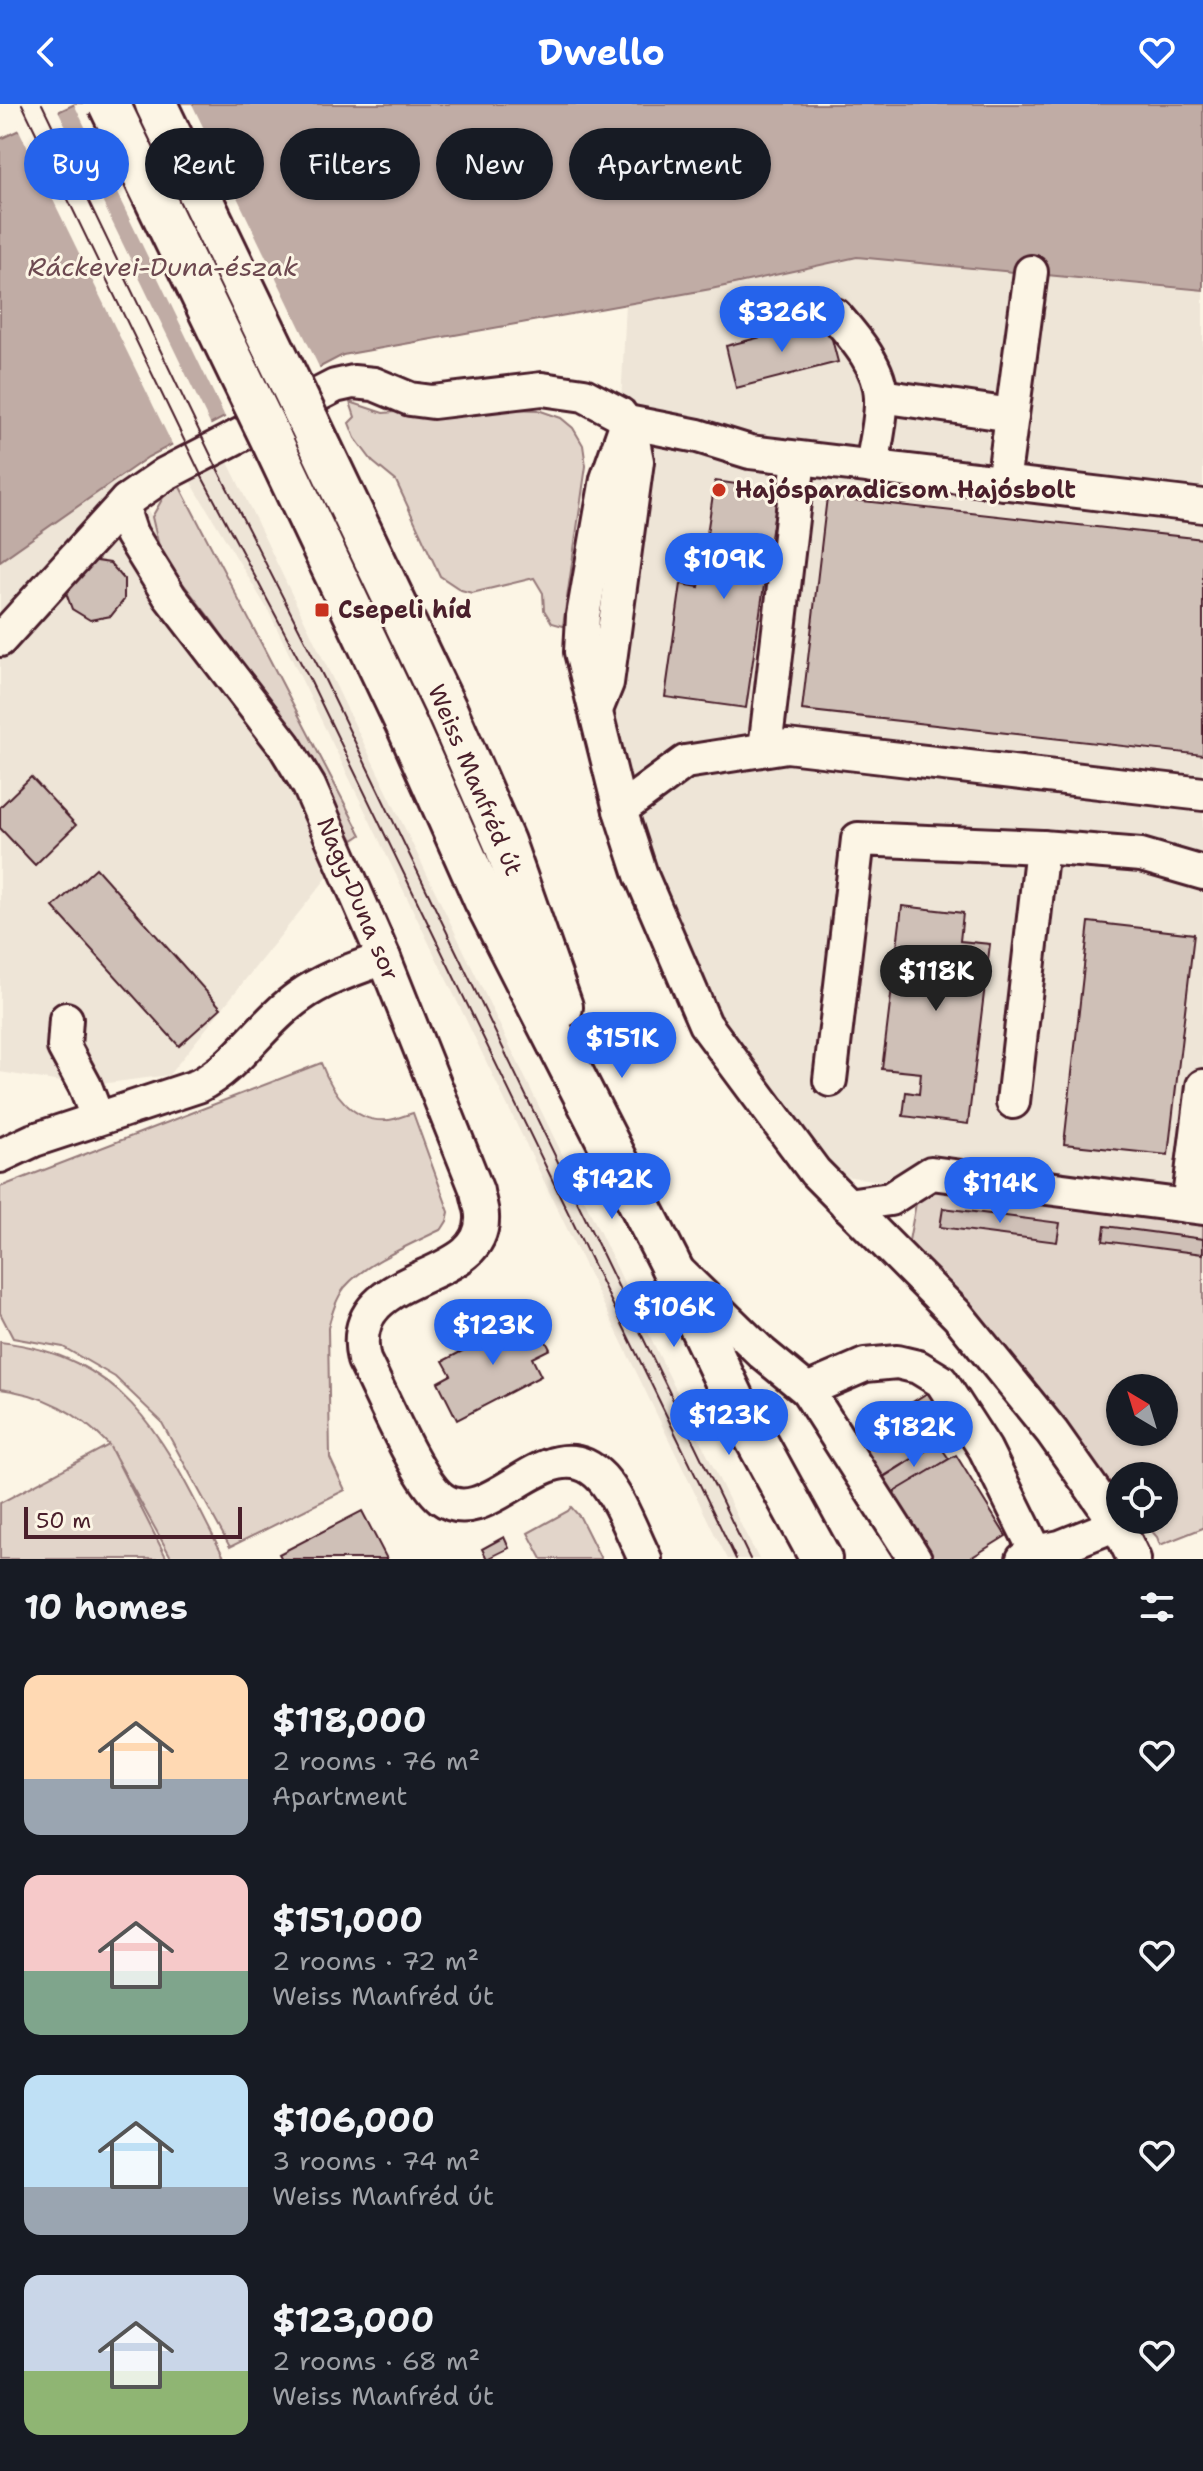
<!DOCTYPE html>
<meta charset="utf-8">
<style>
:root{--surface:#171b24;--page:#20242c;--text:#f1f3f6;--muted:#9ea1a6;--accent:#2563eb}
body{margin:0;font-family:"Shantell Sans",sans-serif;background:var(--page);color:var(--text);height:100vh;display:flex;flex-direction:column;font-size:30px;white-space:nowrap}
*{box-sizing:border-box;margin:0}
p{font-size:26px;color:var(--muted)}
.icon{flex:none;width:44px;height:44px;fill:none;stroke:currentColor;stroke-width:2;stroke-linecap:round;stroke-linejoin:round}
.map{position:relative;height:1455px;overflow:hidden}
.details{display:flex;flex-direction:column;background:var(--surface);flex:1}
.details>*{flex:none}
.banner{position:absolute;left:24px;top:24px;width:800px;height:72px;display:flex;gap:16px}
.needle{width:52px;rotate:322deg}
.buttons{position:absolute;left:1106px;top:1270px;display:grid;gap:16px}
.buttons a{display:grid;place-items:center;width:72px;height:72px;border-radius:50%;background:var(--surface);box-shadow:0 2px 6px #0004;font-size:40px}
.scale{position:absolute;left:24px;bottom:20px;width:218px;box-sizing:border-box;padding-left:8px;border:4px solid #4a1f2b;border-top:0;font-size:22px;line-height:28px;white-space:nowrap;color:#4a1f2b;-webkit-text-stroke:6px #fcf5e5;paint-order:stroke}
.price{position:absolute;translate:-50% -68px;padding:0 18px;border-radius:28px;background:var(--accent);color:#fff;font-size:26px;line-height:52px;filter:drop-shadow(0 2px 4px #0008)}
.price::after{content:'';position:absolute;left:50%;top:48px;width:24px;height:18px;margin-left:-12px;background:inherit;clip-path:polygon(0 0,100% 0,50% 100%)}
.price.active{background:#222;color:#fff}
ul{padding:0;list-style:none}
li{display:flex;align-items:center;gap:24px;height:200px;padding:0 24px}
li span{display:grid;place-items:center;flex:none;width:224px;height:160px;border-radius:16px;color:#555}
li>.icon{margin-inline-start:auto}
span .icon{width:96px;height:96px;fill:#fffc;stroke-width:1}
li b{font-size:34px}
h2{display:flex;justify-content:space-between;align-items:center;height:96px;padding:0 24px;font-size:34px}
.pill{padding:0 28px;border-radius:36px;background:var(--surface);box-shadow:0 2px 6px #0004;font-size:28px;line-height:72px}
.pill.active{background:var(--accent);color:#fff}
header{display:flex;justify-content:space-between;align-items:center;height:104px;padding:0 24px;background:var(--accent);color:#fff;font-size:36px;font-weight:700}
.map>svg:first-child{display:block}
.built{fill:#eee5d7}
.green{fill:#e2d5ca;stroke:#967a7a;stroke-width:2;fill-rule:evenodd}
.water{fill:#c0aca5;stroke:#917474;stroke-width:2}
.pier{fill:#fcf5e5}
.building{fill:#cfc0b7;stroke:#4a1f2b;stroke-width:2}
.lines{fill:none;stroke-linecap:round;stroke-linejoin:round}
.minor-casing{stroke:#4a1f2b;stroke-width:38}
.major-casing{stroke:#4a1f2b;stroke-width:46}
.minor{stroke:#fcf5e5;stroke-width:32}
.major{stroke:#fcf5e5;stroke-width:40}
.tram{stroke:#4a1f2b;stroke-width:2}
.major-bridge-casing{stroke:#4a1f2b;stroke-width:46;stroke-linecap:butt}
.major-bridge{stroke:#fcf5e5;stroke-width:40}
.poi-dot{fill:#c8321e;stroke:#fcf5e5;stroke-width:3}
.labels{text-anchor:middle;dominant-baseline:central;stroke-width:6;stroke-linejoin:round;paint-order:stroke}
.poi-label{font-size:24px;font-weight:bold;fill:#4a1f2b;stroke:#fcf5e5;text-anchor:start}
.street-label{font-size:24px;fill:#4a1f2b;stroke:#fcf5e5}
.water-label{font-size:26px;font-style:italic;fill:#6d4950;stroke:#fcf5e5}
</style>
<header><svg class="icon" aria-label="back" viewBox="0 0 24 24"><path d="M15 5l-7 7 7 7"/></svg>Dwello<svg class="icon" aria-label="heart" viewBox="0 0 24 24"><path d="M12 20l-8-8c-3-5 5-10 8-4 3-6 11-1 8 4z"/></svg></header>
<div class="map">
<svg width="1203" height="1455" viewBox="0 0 1203 1455">
<rect width="100%" height="100%" fill="#fcf5e5"/>
<filter id="ink" filterUnits="userSpaceOnUse"><feTurbulence type="fractalNoise" baseFrequency=".0125" numOctaves="2"/><feDisplacementMap in="SourceGraphic" scale="16" xChannelSelector="R" yChannelSelector="G"/><feConvolveMatrix kernelMatrix="1 2 1 2 8 2 1 2 1" color-interpolation-filters="sRGB"/></filter>
<g filter="url(#ink)">
<g class="built">
<polygon points="857,153 1203,186 1203,1121 815,1068 705,920 641,771 607,579 626,199 711,185"/>
<polygon points="227,356 744,1427 759,1455 728,1455 715,1431 268,506 189,375"/>
<polygon points="124,370 152,413 161,451 213,518 287,623 354,735 361,731 169,971 85,982 0,968 0,457"/>
</g>
<g class="green">
<polygon points="350,298 383,309 461,303 538,306 561,314 573,324 583,341 586,362 563,522 552,519 544,506 543,489 534,474 472,489 461,486 440,472 396,377 373,358 355,334 349,319 355,313"/>
<polygon points="180,383 361,731 353,736 287,623 213,518 161,451 152,413 168,385"/>
<path d="M321,959c11,29 32,61 68,57 8,-1 16,-5 24,-7l36,99 -2,9 -5,8c-28,14 -77,34 -97,58 -9,12 -13,26 -17,41l2,130 15,32 -115,57 -69,-126 -46,-44 -52,-30 -50,-9 -13,-25v-126z"/>
<path d="M919,1083l284,38v303l-43,17 -3,-8 -15,-17h22v-44h-44v19l-212,-249zM1120,1284h44v44h-44z"/>
<path d="M0,1238c136,15 169,111 225,217h-53l-62,-112 57,112h-167v-56l109,-58c-30,-32 -65,-51 -109,-56z"/>
<polygon points="571,1403 580,1413 601,1455 542,1455 528,1429 568,1407"/>
</g>
<polygon class="water" points="75,0 1203,0 1203,186 857,153 711,185 343,251 148,353 0,457 0,35"/>
<g class="pier">
<polygon points="74,0 192,0 321,267 227,317"/>
<polygon points="57,4 212,324 174,344 17,22"/>
</g>
<g class="building">
<polygon points="827,216 838,258 736,284 726,242"/>
<polygon points="715,377 778,386 746,604 665,593 681,480 699,483"/>
<polygon points="827,393 1203,435 1203,651 802,606"/>
<polygon points="90,456 110,459 124,475 124,496 111,512 90,516 72,505 65,486"/>
<polygon points="31,673 76,721 35,761 0,724 0,703"/>
<polygon points="96,764 221,904 179,942 53,803"/>
<polygon points="902,802 963,809 960,837 990,840 968,1020 903,1012 906,988 919,990 921,969 882,965"/>
<polygon points="1089,818 1194,830 1168,1051 1064,1040"/>
<polygon points="943,1104 1060,1119 1057,1138 940,1123"/>
<polygon points="1105,1122 1203,1135 1203,1150 1103,1137"/>
<polygon points="532,1211 550,1245 532,1254 541,1272 457,1316 438,1278 451,1271 443,1257"/>
<polygon points="929,1288 954,1329 876,1377 851,1336"/>
<polygon points="938,1339 949,1355 889,1392 879,1376"/>
<polygon points="956,1351 1006,1432 969,1455 918,1455 882,1395"/>
<polygon points="362,1407 387,1455 282,1455 279,1450"/>
<polygon points="504,1433 509,1444 487,1455 482,1445"/>
</g>
<g class="lines">
<defs>
<g id="minor">
<path d="M835,211c19,22 46,52 46,83 1,22 -6,47 -9,69"/>
<polyline points="881,292 1012,311"/>
<polyline points="627,318 607,375 583,512 581,548 620,706 641,771 705,920 815,1068 958,1212 1052,1328 1117,1420 1134,1455"/>
<polyline points="627,318 698,332 750,348 1203,402"/>
<polyline points="1003,379 1031,168"/>
<path d="M126,397l-1,15 6,18 39,63 114,148 25,41 75,172 93,233c1,8 5,17 5,25 4,72 -140,50 -118,144 16,31 53,119 77,138 48,37 108,-77 161,-20 18,20 31,57 43,81"/>
<polyline points="0,536 126,397 165,370 335,282 353,278 374,280 410,295 433,298 542,285 584,291 620,310 632,332 637,357 607,579 596,606"/>
<polyline points="765,645 799,355"/>
<polyline points="620,706 685,658 787,642 1203,690"/>
<polyline points="66,915 64,943 85,982 97,1013"/>
<polyline points="830,976 858,735 1042,743 1141,751 1203,769"/>
<polyline points="1013,998 1042,743"/>
<path d="M0,1052l34,-16 164,-54c41,-21 64,-64 102,-90 25,-18 55,-27 84,-38"/>
<polyline points="847,1101 890,1095 931,1069 1203,1104"/>
<polyline points="1188,1102 1203,982"/>
<polyline points="680,1169 762,1249 807,1286 915,1455"/>
<polyline points="807,1286 865,1261 897,1258 918,1263 941,1277 985,1345 1036,1448"/>
<polyline points="1023,1455 1036,1448 1060,1443 1117,1420"/>
</g>
<g id="major">
<polyline points="308,316 447,607 504,738 562,903"/>
<polyline points="271,335 408,624 484,795 669,1158 738,1303 821,1455"/>
</g>
</defs>
<use href="#minor" class="minor-casing"/>
<use href="#major" class="major-casing"/>
<use href="#minor" class="minor"/>
<use href="#major" class="major"/>
<g class="tram">
<polyline points="22,0 200,369 311,578 736,1455"/>
<polyline points="42,0 216,362 323,572 750,1455"/>
</g>
<defs>
<g id="major-bridge">
<polyline points="109,0 271,335"/>
<polyline points="156,0 308,316"/>
</g>
</defs>
<use href="#major-bridge" class="major-bridge-casing"/>
<use href="#major-bridge" class="major-bridge"/>
</g>
</g>
<g class="poi-dot">
<circle cx="719" cy="386" r="8"/>
<rect x="314" y="498" width="16" height="16" rx="4"/>
</g>
<g class="labels">
<g class="poi-label">
<text x="735" y="386">Hajósparadicsom Hajósbolt</text>
<text x="338" y="506">Csepeli híd</text>
</g>
<g class="street-label">
<text transform="translate(475 676) rotate(67)">Weiss Manfréd út</text>
<text transform="translate(358 795) rotate(67)">Nagy-Duna sor</text>
</g>
<g class="water-label">
<text x="163" y="162">Ráckevei-Duna-észak</text>
</g>
</g>
</svg>
<div class="buttons">
<a><svg class="needle" viewBox="-14 -14 28 28"><path d="M0-13l5 13h-10z" fill="#e53935"/><path d="M0 13l5-13h-10z" fill="#9ea1a6"/></svg></a>
<a><svg class="icon" aria-label="locate" viewBox="0 0 24 24"><circle cx="12" cy="12" r="6"/><path d="M12 2v4M12 18v4M2 12h4M18 12h4"/></svg></a>
</div>
<div class="scale">50 m</div>
<b class="price" style="left:782px;top:250px">$326K</b>
<b class="price" style="left:724px;top:497px">$109K</b>
<b class="price active" style="left:936px;top:909px">$118K</b>
<b class="price" style="left:622px;top:976px">$151K</b>
<b class="price" style="left:612px;top:1117px">$142K</b>
<b class="price" style="left:1000px;top:1121px">$114K</b>
<b class="price" style="left:674px;top:1245px">$106K</b>
<b class="price" style="left:493px;top:1263px">$123K</b>
<b class="price" style="left:729px;top:1353px">$123K</b>
<b class="price" style="left:914px;top:1365px">$182K</b>
<div class="banner">
<a class="pill active">Buy</a>
<a class="pill">Rent</a>
<a class="pill">Filters</a>
<a class="pill">New</a>
<a class="pill">Apartment</a>
</div>
</div>
<section class="details">
<h2>10 homes<svg class="icon" aria-label="filters" viewBox="0 0 24 24"><path d="M4 7h16M4 17h16"/><circle cx="9" cy="7" r="2"/><circle cx="15" cy="17" r="2"/></svg></h2>
<ul>
<li><span style="background:linear-gradient(#ffd9b3 65%,#9aa5b1 0)"><svg class="icon" aria-label="home" viewBox="0 0 24 24"><path d="M3 11l9-7 9 7M6 9v11h12V9"/></svg></span><div><b>$118,000</b><p>2 rooms · 76 m²</p><p>Apartment</p></div><svg class="icon" aria-label="heart" viewBox="0 0 24 24"><path d="M12 20l-8-8c-3-5 5-10 8-4 3-6 11-1 8 4z"/></svg></li>
<li><span style="background:linear-gradient(#f6c9c9 60%,#7fa58c 0)"><svg class="icon" aria-label="home" viewBox="0 0 24 24"><path d="M3 11l9-7 9 7M6 9v11h12V9"/></svg></span><div><b>$151,000</b><p>2 rooms · 72 m²</p><p>Weiss Manfréd út</p></div><svg class="icon" aria-label="heart" viewBox="0 0 24 24"><path d="M12 20l-8-8c-3-5 5-10 8-4 3-6 11-1 8 4z"/></svg></li>
<li><span style="background:linear-gradient(#bfe0f5 70%,#9aa5b1 0)"><svg class="icon" aria-label="home" viewBox="0 0 24 24"><path d="M3 11l9-7 9 7M6 9v11h12V9"/></svg></span><div><b>$106,000</b><p>3 rooms · 74 m²</p><p>Weiss Manfréd út</p></div><svg class="icon" aria-label="heart" viewBox="0 0 24 24"><path d="M12 20l-8-8c-3-5 5-10 8-4 3-6 11-1 8 4z"/></svg></li>
<li><span style="background:linear-gradient(#c9d6e8 60%,#8fb573 0)"><svg class="icon" aria-label="home" viewBox="0 0 24 24"><path d="M3 11l9-7 9 7M6 9v11h12V9"/></svg></span><div><b>$123,000</b><p>2 rooms · 68 m²</p><p>Weiss Manfréd út</p></div><svg class="icon" aria-label="heart" viewBox="0 0 24 24"><path d="M12 20l-8-8c-3-5 5-10 8-4 3-6 11-1 8 4z"/></svg></li>
</ul>
</section>
